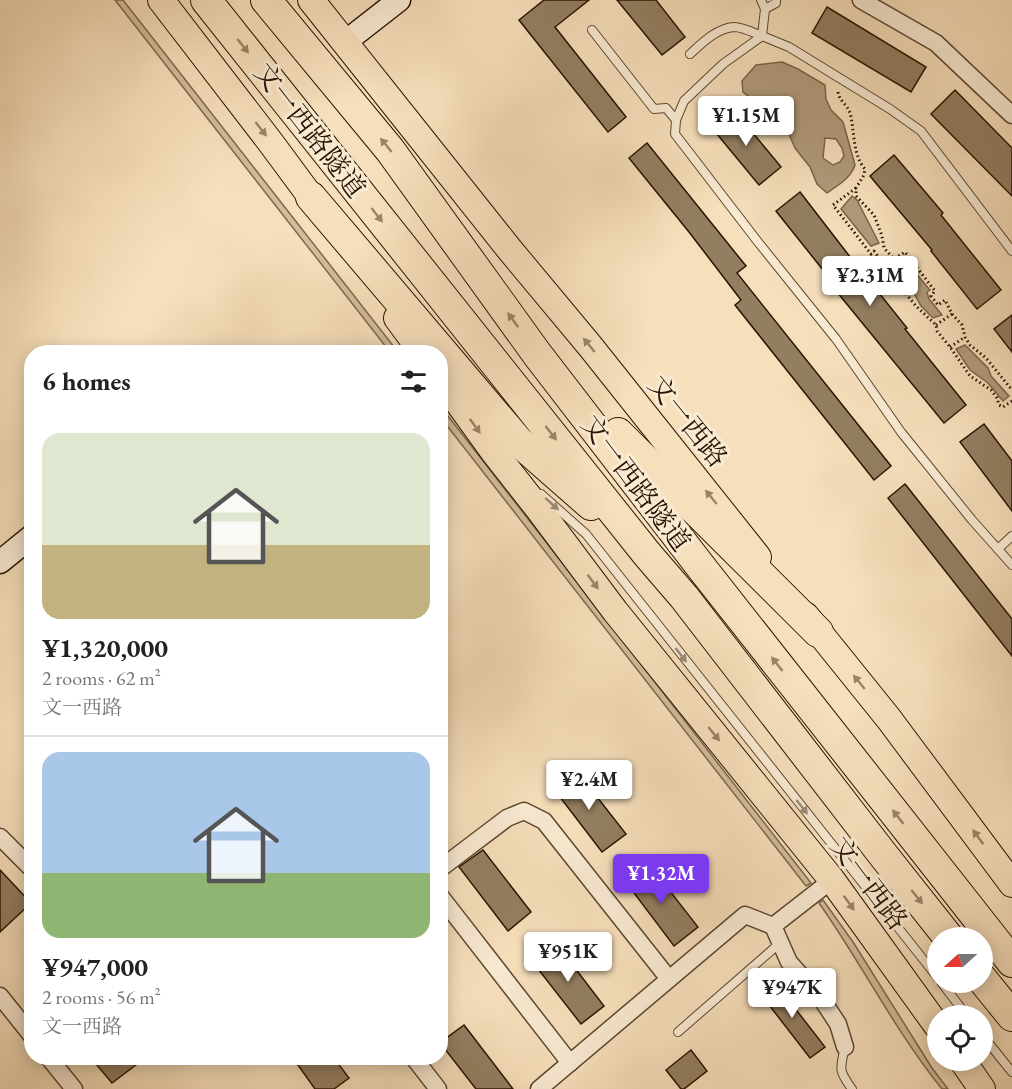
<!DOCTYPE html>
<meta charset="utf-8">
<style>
:root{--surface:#fff;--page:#f6f6f6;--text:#222;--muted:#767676;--line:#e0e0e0;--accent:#7c3aed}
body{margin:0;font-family:"EB Garamond","Noto Serif SC",serif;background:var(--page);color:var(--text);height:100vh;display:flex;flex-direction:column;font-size:22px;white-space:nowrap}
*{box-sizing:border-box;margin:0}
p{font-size:20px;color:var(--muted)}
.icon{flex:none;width:33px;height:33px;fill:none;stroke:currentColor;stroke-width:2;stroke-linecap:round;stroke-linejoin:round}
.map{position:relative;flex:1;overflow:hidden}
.drawer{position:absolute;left:24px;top:345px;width:424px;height:720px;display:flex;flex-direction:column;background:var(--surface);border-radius:24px;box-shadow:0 3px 15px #0003}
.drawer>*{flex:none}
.needle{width:39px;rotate:249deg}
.controls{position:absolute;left:927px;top:927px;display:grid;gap:12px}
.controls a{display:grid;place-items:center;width:66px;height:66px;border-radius:50%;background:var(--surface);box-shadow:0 3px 15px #0003;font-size:30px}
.price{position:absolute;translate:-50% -51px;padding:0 14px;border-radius:6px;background:#fff;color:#222;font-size:20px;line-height:39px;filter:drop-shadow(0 2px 3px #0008)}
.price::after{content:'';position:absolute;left:50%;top:36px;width:18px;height:14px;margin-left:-9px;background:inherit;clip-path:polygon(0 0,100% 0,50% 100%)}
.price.active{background:var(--accent);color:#fff}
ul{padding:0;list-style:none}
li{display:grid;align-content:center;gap:12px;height:318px;padding:0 18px}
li+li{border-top:2px solid var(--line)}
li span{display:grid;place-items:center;height:186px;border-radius:18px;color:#555}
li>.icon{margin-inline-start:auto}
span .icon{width:108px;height:108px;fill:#fffc;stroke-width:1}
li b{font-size:26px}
h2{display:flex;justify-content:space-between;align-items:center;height:72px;padding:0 18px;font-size:26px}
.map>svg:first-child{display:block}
.green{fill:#d3bc9b;stroke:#7e684e;stroke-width:1.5}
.water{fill:#b09a7b;stroke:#7a644a;stroke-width:1.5;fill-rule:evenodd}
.building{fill:#937e61;stroke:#281400;stroke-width:1.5}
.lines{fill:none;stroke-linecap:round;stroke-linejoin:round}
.lane-casing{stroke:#5c472f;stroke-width:10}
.street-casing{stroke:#5c472f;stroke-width:19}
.secondary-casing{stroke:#281400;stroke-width:25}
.primary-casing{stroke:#281400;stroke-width:28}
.highway-casing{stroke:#281400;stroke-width:32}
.path{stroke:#281400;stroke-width:3;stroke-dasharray:1.5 3;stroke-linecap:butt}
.lane{stroke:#f9ead3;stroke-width:8}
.street{stroke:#f9ead3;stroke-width:16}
.secondary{stroke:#f9ead3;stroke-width:22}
.primary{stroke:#f6dfbb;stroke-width:26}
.highway{stroke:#f6dfbb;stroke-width:30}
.oneway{fill:#998467}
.oneway2{fill:#9b8a74}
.labels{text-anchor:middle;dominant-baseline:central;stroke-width:6;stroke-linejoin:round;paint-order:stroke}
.street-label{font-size:27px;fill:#281400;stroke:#f9ead3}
</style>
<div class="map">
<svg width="1012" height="1089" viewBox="0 0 1012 1089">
<rect width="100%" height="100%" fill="#f6dfbb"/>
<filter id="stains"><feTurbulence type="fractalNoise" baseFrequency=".00333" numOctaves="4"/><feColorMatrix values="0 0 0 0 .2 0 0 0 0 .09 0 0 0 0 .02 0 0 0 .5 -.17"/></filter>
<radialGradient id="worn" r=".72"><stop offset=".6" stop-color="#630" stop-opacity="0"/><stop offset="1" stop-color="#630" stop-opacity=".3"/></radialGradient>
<g class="green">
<polygon points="115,0 123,0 398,352 390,352"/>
<polygon points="441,407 811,883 806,886 441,418"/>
<path d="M823,900l30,42 79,126 16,21h-6c-47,-58 -80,-125 -123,-186z"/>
</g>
<g class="water">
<path d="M782,62l16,7 27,16 1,14 5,11 12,12 12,43c-4,13 -17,20 -28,28l-10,-9 -7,-17 -15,-19 -10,-23v-7l-15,-12 -15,-5 -12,-9 -1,-11 14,-16zM825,138l11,1 6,9 2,8 -4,6 -7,3 -10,-7z"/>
<polygon points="852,196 857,200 879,243 871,246 841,209"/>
<polygon points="904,259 930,290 927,292 929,299 942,315 933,318 921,306 915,295 887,261 890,261 896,263"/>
<polygon points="965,345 988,368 991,376 1009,396 1003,401 988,383 970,370 956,349"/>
</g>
<g class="building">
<polygon points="544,0 589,0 555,27 626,117 608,132 519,20"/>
<polygon points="617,0 656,0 685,37 662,55"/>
<polygon points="827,7 926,67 911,92 812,33"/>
<polygon points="955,90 1012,148 1012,196 931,114"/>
<polygon points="734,110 781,167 759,185 712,128"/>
<polygon points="647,143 746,266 737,273 891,466 874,480 735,305 741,300 689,232 629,158"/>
<polygon points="894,155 943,213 941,215 1001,290 977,309 931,251 932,250 870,176"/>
<polygon points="800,192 847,253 907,328 905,329 966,405 944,423 837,292 839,290 776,211"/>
<polygon points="1012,315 1012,352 994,329"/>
<polygon points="984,424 1012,461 1012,511 960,442"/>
<polygon points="905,484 1012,619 1012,656 888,498"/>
<polygon points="576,770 626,834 602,852 553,788"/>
<polygon points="483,850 531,912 508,931 459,867"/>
<polygon points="648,863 698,927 674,946 625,881"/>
<polygon points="0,870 31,903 0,932"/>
<polygon points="555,942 604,1006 581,1024 531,960"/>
<polygon points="773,980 825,1047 810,1058 759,992"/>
<polygon points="464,1025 513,1089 476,1089 441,1044 441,1042"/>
<polygon points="691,1050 707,1071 684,1089 681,1089 666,1070"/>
<polygon points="91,1058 145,1058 112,1083"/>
<polygon points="293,1058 334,1058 349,1078 334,1089 315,1089"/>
</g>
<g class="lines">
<defs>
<g id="lane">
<polyline points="761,0 765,9 762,36 789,47 890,109 921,131 1012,251"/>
<polyline points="765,9 776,3 776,0"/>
<polyline points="592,30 654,109 666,108 676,120"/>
<path d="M690,54c12,-11 27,-26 44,-27 9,0 20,6 28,9l-39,28 -39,37 -8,19 -1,14 83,108 78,97 65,93 71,88 40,45"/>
<polyline points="541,494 586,534 938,978"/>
<polyline points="998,549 1012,536"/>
<polyline points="941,982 967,1016"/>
<polyline points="678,1032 780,943"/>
<polyline points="982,1035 1012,1072"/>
<path d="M845,1047c-5,22 -7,23 7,42"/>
</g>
<g id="street">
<polyline points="861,0 936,43 1012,115"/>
<polyline points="0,837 32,869"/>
<polyline points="441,868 507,818 524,811 544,821 669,979"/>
<polyline points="832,880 773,926 789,962 821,998 838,1024 845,1047"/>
<polyline points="441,897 570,1063"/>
<polyline points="0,996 32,1036"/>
<polyline points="49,1058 74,1089"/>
<polyline points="414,1058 438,1089"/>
<polyline points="539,1089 745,915 773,926"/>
</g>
<g id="secondary">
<polyline points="344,43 399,0"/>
<polyline points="0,562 32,536"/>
</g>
<g id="primary">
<polyline points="161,0 271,143 322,212"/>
<polyline points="311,0 510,250 590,346 758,557"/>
<polyline points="397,318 422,352"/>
<polyline points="441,379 493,451 537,507 615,611 832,880 938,1027"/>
<polyline points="806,616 889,719 1012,884"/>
<polyline points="962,1060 982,1089"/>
</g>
<g id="highway">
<polyline points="206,0 647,554 684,597 884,856 949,938"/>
<polyline points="266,0 390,150 537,354 701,567 1012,962"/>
<polyline points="311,197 518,441 591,505"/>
<polyline points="618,433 818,632"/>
<polyline points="982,979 1012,1016"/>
</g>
</defs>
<use href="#lane" class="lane-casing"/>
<use href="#street" class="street-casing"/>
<use href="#secondary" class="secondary-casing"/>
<use href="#primary" class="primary-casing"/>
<use href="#highway" class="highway-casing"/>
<g class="path">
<path d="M838,92c1,9 9,12 12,21 5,18 2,41 15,56l-1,6 -8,13v8l18,19 8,21 2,12 10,11 11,-7 30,39 -4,5 7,9 7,-5 7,14 10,11 3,12 5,8 16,13 26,32"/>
<polyline points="856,188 833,205 871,254 874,251 879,258 876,259 892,281 896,282 916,306 936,325 937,331 950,347 970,376 991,390 997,398 999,405 1003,407 1012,401"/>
<polyline points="936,325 952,314"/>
<polyline points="950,347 965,337"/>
</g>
<use href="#lane" class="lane"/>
<use href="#street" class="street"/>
<use href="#secondary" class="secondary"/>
<use href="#primary" class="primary"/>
<use href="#highway" class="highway"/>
</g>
<defs><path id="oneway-solid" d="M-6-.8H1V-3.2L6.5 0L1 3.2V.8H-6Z" transform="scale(1.5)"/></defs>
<g class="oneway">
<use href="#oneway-solid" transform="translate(243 46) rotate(52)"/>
<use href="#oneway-solid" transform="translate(261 129) rotate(52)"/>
<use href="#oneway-solid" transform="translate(386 145) rotate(-129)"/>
<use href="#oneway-solid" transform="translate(377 215) rotate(52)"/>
<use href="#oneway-solid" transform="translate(513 320) rotate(-126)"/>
<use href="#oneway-solid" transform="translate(589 345) rotate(-129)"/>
<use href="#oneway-solid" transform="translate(475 426) rotate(54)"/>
<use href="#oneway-solid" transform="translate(551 433) rotate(52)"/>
<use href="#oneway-solid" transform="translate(711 497) rotate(-129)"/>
<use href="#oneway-solid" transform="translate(593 582) rotate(53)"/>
<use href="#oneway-solid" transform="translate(777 664) rotate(-128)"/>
<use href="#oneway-solid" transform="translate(859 682) rotate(-129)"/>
<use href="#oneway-solid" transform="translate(714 734) rotate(51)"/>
<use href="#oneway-solid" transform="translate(898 817) rotate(-128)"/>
<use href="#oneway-solid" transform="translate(978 837) rotate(-126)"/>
<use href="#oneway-solid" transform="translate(917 897) rotate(51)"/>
<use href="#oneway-solid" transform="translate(849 903) rotate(54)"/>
</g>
<g class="oneway2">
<use href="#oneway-solid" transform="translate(552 504) rotate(42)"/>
<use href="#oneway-solid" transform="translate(681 655) rotate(52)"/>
<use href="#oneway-solid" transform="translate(802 807) rotate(52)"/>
</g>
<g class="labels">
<g class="street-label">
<text transform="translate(310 130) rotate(52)">文一西路隧道</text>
<text transform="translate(688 421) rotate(51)">文一西路</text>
<text transform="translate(636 483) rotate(53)">文一西路隧道</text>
<text transform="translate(869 883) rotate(53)">文一西路</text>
</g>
</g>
<rect width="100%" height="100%" filter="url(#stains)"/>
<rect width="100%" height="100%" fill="url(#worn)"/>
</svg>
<div class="controls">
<a><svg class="needle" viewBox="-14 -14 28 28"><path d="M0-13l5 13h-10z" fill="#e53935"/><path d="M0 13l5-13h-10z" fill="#767676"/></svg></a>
<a><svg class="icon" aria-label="locate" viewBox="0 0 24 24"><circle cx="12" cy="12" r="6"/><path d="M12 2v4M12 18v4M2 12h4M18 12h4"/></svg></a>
</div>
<b class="price" style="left:746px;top:147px">¥1.15M</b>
<b class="price" style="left:870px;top:307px">¥2.31M</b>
<b class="price" style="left:589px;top:811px">¥2.4M</b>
<b class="price active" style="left:661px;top:905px">¥1.32M</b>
<b class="price" style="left:568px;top:983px">¥951K</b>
<b class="price" style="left:792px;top:1019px">¥947K</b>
<section class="drawer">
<h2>6 homes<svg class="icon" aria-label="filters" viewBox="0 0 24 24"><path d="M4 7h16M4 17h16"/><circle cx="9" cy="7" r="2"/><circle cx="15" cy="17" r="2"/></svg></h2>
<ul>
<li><span style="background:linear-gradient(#dfe7d0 60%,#c2b280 0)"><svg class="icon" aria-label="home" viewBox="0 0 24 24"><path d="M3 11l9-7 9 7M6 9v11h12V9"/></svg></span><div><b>¥1,320,000</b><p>2 rooms · 62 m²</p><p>文一西路</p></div></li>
<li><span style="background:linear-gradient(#a9c7e8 65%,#8fb573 0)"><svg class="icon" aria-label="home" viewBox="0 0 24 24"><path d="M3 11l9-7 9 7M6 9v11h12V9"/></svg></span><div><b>¥947,000</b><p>2 rooms · 56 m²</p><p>文一西路</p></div></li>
</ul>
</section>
</div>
